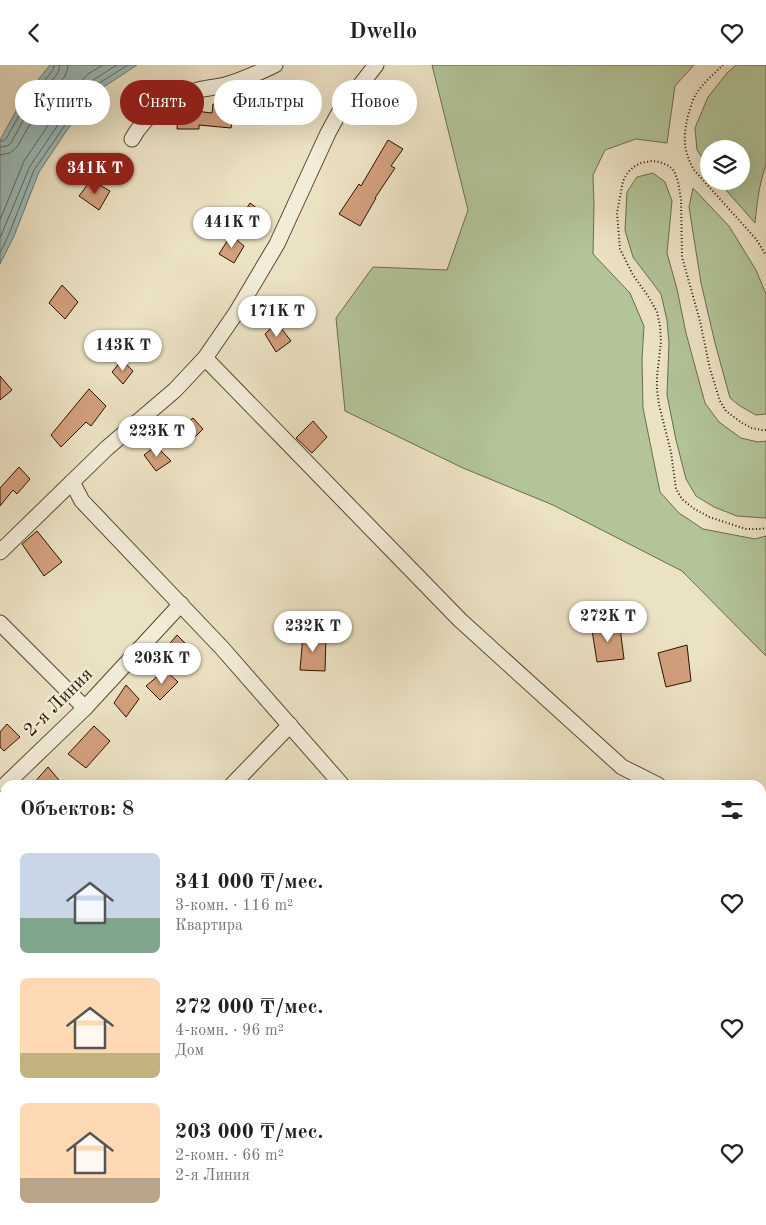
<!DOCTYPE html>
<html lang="ru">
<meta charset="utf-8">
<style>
:root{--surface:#fff;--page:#f6f6f6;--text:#222;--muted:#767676;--accent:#8f2418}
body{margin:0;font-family:"Old Standard TT",serif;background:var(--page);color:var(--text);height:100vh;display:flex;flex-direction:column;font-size:19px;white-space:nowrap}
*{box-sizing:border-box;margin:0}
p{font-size:16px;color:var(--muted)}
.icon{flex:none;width:28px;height:28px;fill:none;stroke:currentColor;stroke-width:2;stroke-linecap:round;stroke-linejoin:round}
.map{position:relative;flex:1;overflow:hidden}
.sheet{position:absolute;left:0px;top:715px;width:766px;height:445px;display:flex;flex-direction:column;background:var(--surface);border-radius:15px 15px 0 0;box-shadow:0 5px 20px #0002}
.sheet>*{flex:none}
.top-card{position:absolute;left:15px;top:15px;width:500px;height:45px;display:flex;gap:10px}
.buttons{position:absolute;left:700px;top:75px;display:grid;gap:10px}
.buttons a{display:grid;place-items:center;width:50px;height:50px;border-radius:50%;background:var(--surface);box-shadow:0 5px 20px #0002;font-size:25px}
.price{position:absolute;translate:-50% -42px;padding:0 11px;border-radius:18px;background:#fff;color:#222;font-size:16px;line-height:32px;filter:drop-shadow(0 1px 2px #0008)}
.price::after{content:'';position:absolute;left:50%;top:30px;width:15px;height:11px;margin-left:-8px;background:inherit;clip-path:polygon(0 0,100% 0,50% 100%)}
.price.on{background:var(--accent);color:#fff}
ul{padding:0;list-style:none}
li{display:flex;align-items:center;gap:15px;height:125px;padding:0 20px}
li span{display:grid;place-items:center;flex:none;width:140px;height:100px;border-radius:8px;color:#555}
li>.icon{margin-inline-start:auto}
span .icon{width:60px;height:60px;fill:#fffc;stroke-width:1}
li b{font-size:21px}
h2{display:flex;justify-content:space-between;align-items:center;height:60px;padding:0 20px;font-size:21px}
.tag{padding:0 18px;border-radius:22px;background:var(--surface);box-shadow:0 5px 20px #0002;font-size:18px;line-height:45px}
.tag.on{background:var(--accent);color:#fff}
header{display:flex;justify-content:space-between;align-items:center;height:65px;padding:0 20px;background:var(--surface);font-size:22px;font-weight:600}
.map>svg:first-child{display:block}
.green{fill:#b2c498;stroke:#6e6b4c}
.water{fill:#9bbcbb;stroke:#6e7870}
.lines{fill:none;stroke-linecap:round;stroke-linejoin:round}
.shore{stroke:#62675e;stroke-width:1}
.building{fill:#d29f7c;stroke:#2a1200}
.minor-casing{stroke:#5a4631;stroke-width:17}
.path{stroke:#2a1200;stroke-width:2;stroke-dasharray:1 2.5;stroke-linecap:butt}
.minor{stroke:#f2ecd8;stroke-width:15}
.labels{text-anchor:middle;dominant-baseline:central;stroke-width:5;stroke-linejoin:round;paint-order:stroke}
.street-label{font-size:19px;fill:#2a1200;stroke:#f2ecd8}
</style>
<header><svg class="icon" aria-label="back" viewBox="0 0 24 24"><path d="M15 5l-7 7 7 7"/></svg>Dwello<svg class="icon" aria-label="heart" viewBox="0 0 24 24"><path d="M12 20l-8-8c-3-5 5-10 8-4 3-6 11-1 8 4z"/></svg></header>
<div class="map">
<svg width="766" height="1160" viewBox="0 0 766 1160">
<rect width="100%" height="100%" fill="#ebe1c3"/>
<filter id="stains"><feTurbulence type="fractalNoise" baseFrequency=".004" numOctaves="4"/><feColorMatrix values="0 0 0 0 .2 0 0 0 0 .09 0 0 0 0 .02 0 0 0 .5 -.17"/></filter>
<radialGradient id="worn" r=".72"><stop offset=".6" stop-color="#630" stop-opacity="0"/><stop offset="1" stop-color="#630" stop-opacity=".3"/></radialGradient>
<g class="green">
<polygon points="432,0 694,0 675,21 667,78 636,74 605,85 593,110 594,141 593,189 630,228 644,261 642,294 643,343 660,427 679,448 703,464 755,474 766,471 766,591 682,506 553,440 463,403 345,346 336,253 373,202 447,205 468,145"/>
<path d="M736,0h30v100c-7,19 -9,39 -11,58l-37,-42h23v-32h-32v19l-12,-18 -2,-22 13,-31 19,-24z"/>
<polygon points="653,108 665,117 672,136 667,188 677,224 686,268 705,338 719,357 741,373 758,377 766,376 766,453 765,453 737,451 714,442 696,431 686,414 676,375 667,330 669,278 667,255 661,229 633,192 625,165 627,127 637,112"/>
<polygon points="693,123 729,161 756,205 766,229 766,349 756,350 740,341 730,333 715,278 701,218 689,142"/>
</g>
<polygon class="water" points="50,0 137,0 119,12 100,24 85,40 65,68 39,107 14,171 0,199 0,75 22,35"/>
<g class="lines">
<g class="shore">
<polyline points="0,76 3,76 6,74 26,38 53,5 54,0"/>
<polyline points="0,82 7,81 11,78 31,41 58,8 60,0"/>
<polyline points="0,90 10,88 17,82 38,45 65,11 67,6 68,0"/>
<polyline points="0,155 24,96 70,28 88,9 103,0"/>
<polyline points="0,173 30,101 77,32 93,15 117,0"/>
<polyline points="0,188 9,169 34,105 61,66 81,37 96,20 128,0"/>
</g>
</g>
<g class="building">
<polygon points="213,39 235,43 231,63 199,60 199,64 177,64 178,44 212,48"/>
<polygon points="388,75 403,84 391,101 395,103 375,133 376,133 360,161 339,149 359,119 361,121"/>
<polygon points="91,115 110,126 99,145 79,131"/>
<polygon points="250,138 270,153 256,169 240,154"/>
<polygon points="231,170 244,181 234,198 219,189"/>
<polygon points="62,220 78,237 65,254 49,238"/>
<polygon points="277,258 291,276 276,287 265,269"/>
<polygon points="122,295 133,306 123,319 112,307"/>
<polygon points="0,311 12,325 0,335"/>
<polygon points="89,324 106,341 91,361 86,357 61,382 51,370"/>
<polygon points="193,353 203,364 188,379 175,368"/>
<polygon points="313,356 327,372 312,388 296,373"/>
<polygon points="156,381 171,396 156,406 144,390"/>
<polygon points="19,402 30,414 17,429 13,425 0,441 0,423"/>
<polygon points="37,466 62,497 44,511 22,479"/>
<polygon points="619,555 624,594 597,597 592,565"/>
<polygon points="177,570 190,583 175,603 161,589"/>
<polygon points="303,570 326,572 325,606 300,605"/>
<polygon points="687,580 691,616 666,622 658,588"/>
<polygon points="165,605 178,617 160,635 146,621"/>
<polygon points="126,620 139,634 126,652 114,638"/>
<polygon points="7,659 20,672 4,686 0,682 0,667"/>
<polygon points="94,661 110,676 86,703 68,689"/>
<polygon points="48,702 63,720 32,720"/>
</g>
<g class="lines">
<defs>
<g id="minor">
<path d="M132,74c13,-24 39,-43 66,-49 9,-2 18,-3 27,-5 16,-4 34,-13 50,-20"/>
<polyline points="205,293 460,555 622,702 658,720"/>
<polyline points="72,417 82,436 222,583 342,720"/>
<polyline points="0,487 107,383 175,325 205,293 236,248 277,179 328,68 340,46 376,0"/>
<polyline points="0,558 85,643"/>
<polyline points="5,720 85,643 181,539"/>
<polyline points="232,720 290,660"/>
<polyline points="761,771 766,774"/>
<polyline points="761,892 766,892"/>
<polyline points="0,935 5,940"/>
<polyline points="0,961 5,956"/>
<polyline points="34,1160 39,1155"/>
<polyline points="282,1160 287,1155"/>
</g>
</defs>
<use href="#minor" class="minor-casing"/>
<g class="path">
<path d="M723,0c-9,9 -20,18 -27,29 -4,7 -6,15 -8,22 -5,22 -5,34 6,54l62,69 10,16"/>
<polyline points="766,365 762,365 752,363 742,358 726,346 720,336 710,304 700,256 682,192 681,135 678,116 674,106 669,101 660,97 652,96 641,98 635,101 628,107 623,116 617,148 620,184 633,210 648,231 657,247 660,261 661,277 657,311 657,325 659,340 671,387 676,424 682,434 693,443 709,452 746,464 761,464 766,463"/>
<polyline points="761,1147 766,1151"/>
</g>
<use href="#minor" class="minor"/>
</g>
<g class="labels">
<g class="street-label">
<text transform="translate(59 638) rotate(-45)">2-я Линия</text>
</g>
</g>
<rect width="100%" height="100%" filter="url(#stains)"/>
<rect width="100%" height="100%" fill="url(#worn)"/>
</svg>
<div class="buttons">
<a><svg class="icon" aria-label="layers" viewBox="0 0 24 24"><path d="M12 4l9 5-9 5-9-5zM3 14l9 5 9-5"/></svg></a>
</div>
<b class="price on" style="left:95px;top:130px">341K ₸</b>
<b class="price" style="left:232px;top:184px">441K ₸</b>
<b class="price" style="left:277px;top:273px">171K ₸</b>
<b class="price" style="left:123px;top:307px">143K ₸</b>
<b class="price" style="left:157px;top:393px">223K ₸</b>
<b class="price" style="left:608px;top:578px">272K ₸</b>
<b class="price" style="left:313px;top:588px">232K ₸</b>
<b class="price" style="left:162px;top:620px">203K ₸</b>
<div class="top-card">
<a class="tag">Купить</a>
<a class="tag on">Снять</a>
<a class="tag">Фильтры</a>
<a class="tag">Новое</a>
</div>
<section class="sheet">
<h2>Объектов: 8<svg class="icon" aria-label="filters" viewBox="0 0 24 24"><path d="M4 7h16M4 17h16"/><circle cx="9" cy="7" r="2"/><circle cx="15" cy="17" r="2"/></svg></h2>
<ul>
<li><span style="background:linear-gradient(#c9d6e8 65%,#7fa58c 0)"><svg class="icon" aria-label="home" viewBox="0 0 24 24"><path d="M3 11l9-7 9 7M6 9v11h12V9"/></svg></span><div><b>341 000 ₸/мес.</b><p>3-комн. · 116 m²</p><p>Квартира</p></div><svg class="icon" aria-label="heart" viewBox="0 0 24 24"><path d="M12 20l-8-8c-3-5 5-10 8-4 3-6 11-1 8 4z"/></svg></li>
<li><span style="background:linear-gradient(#ffd9b3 75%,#c2b280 0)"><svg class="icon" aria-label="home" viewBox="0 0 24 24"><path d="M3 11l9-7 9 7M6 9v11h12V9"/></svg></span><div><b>272 000 ₸/мес.</b><p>4-комн. · 96 m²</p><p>Дом</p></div><svg class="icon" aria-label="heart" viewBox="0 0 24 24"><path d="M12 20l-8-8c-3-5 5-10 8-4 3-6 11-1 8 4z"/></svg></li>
<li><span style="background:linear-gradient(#ffd9b3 75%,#b9a48a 0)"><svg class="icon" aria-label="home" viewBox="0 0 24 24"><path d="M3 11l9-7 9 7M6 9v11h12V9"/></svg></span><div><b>203 000 ₸/мес.</b><p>2-комн. · 66 m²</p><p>2-я Линия</p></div><svg class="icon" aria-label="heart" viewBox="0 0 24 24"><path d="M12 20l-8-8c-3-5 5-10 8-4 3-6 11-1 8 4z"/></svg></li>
</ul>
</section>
</div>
